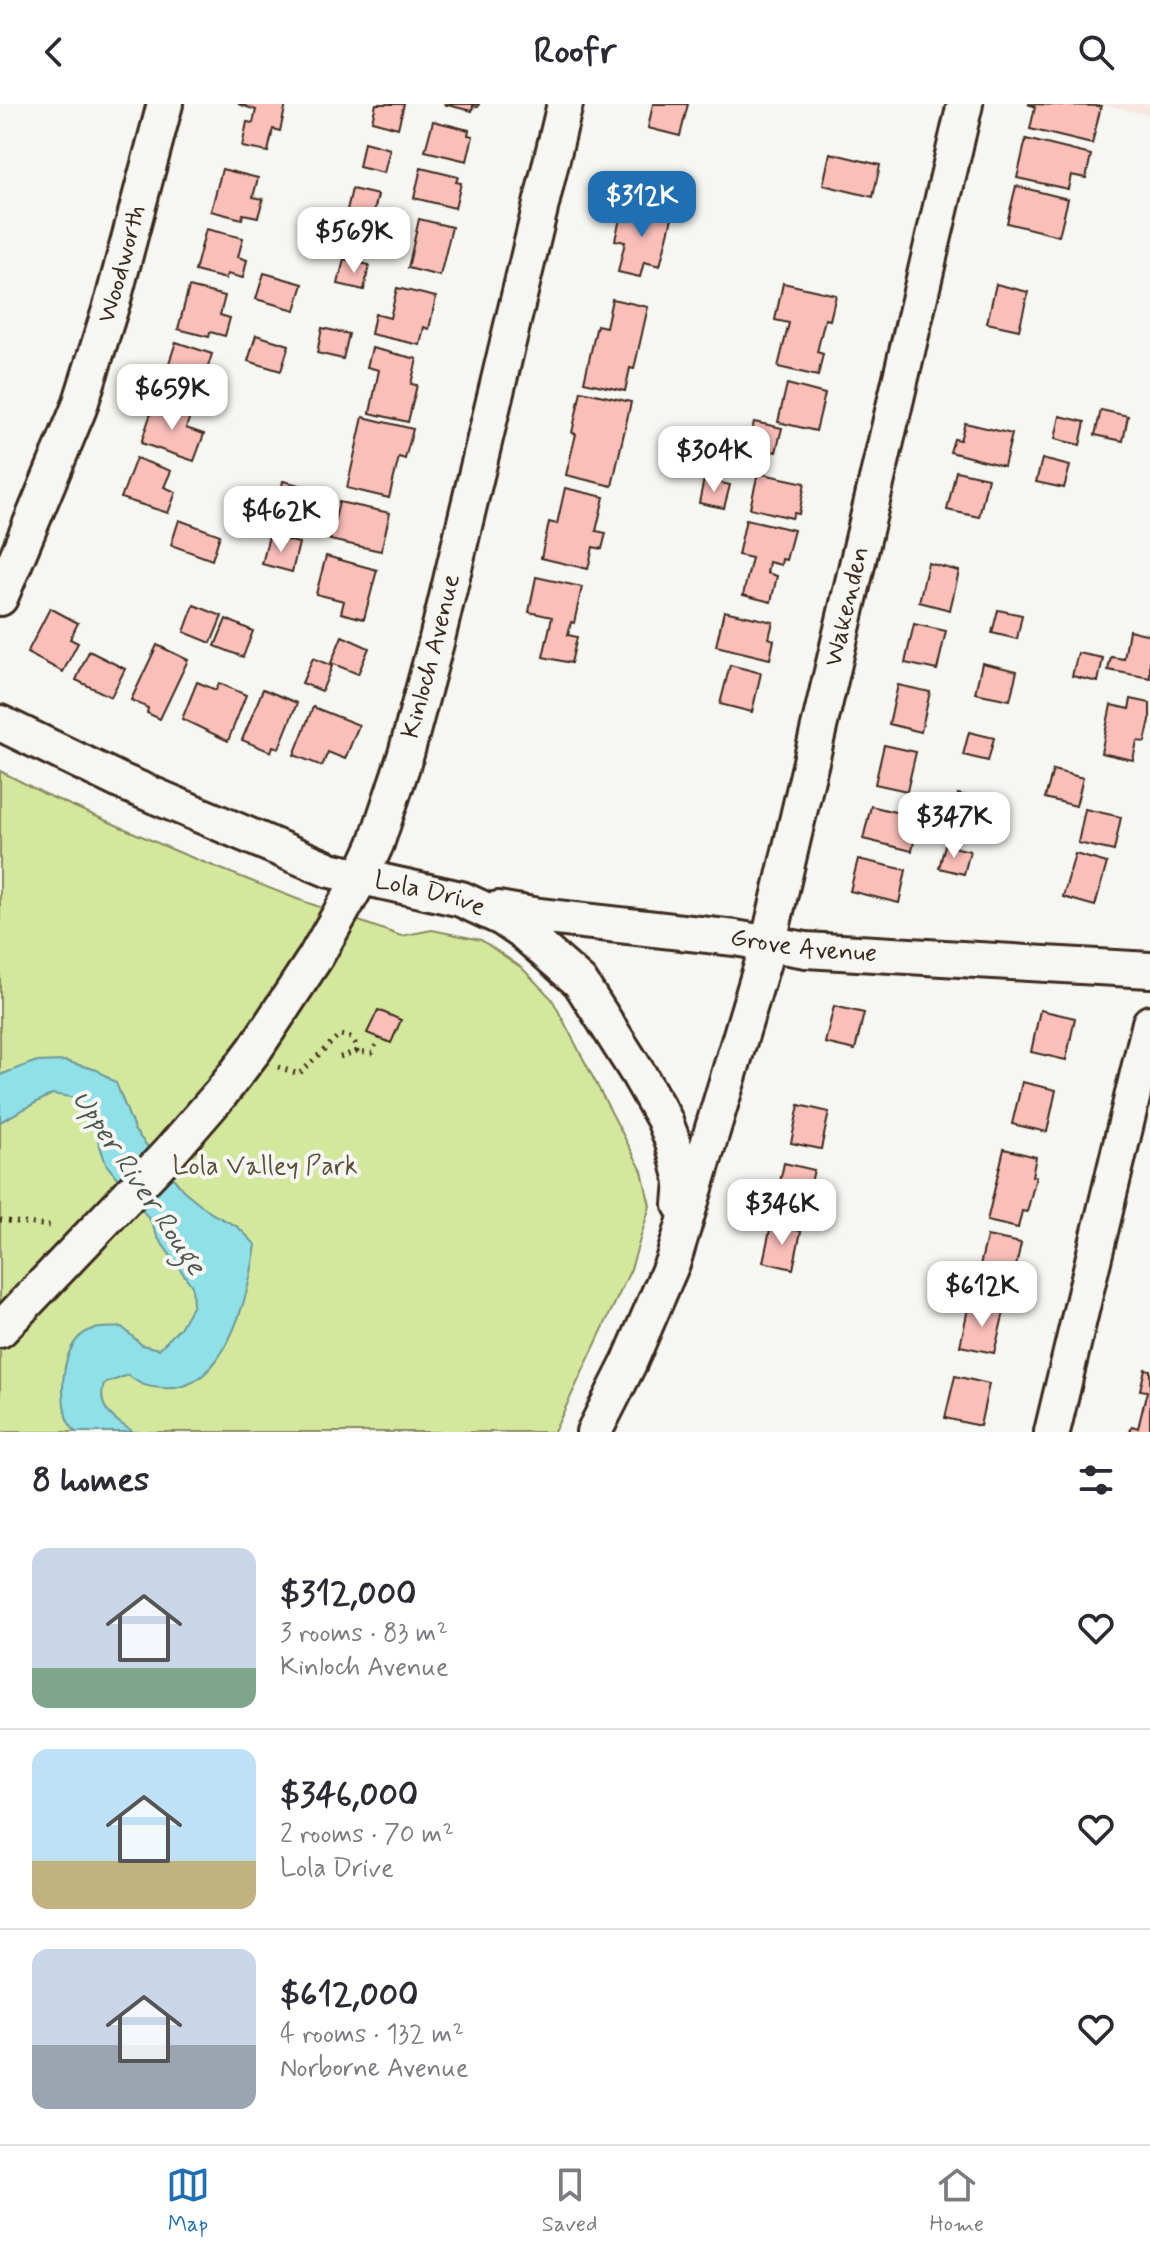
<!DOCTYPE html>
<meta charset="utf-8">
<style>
:root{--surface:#fff;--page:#f7f7f7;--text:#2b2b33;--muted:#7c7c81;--line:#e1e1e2;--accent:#1f6fb2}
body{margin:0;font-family:Mynerve,sans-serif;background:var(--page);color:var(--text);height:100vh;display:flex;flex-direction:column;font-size:30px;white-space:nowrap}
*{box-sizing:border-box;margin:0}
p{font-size:26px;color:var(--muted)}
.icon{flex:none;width:44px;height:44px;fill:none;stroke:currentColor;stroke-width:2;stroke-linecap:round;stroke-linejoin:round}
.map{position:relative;height:1328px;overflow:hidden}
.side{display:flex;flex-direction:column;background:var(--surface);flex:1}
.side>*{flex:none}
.price{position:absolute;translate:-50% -68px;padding:0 18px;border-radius:16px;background:#fff;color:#222;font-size:26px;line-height:52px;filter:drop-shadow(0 2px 4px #0008)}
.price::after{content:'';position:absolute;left:50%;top:48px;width:24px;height:18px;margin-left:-12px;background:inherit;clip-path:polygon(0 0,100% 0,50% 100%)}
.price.selected{background:var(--accent);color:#fff}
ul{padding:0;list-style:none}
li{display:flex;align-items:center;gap:24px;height:200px;padding:0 32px}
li+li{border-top:2px solid var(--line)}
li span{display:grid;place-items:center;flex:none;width:224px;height:160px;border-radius:16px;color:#555}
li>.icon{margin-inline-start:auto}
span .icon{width:96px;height:96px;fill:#fffc;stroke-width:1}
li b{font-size:34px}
h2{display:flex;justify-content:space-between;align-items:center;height:96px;padding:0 32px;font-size:34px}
header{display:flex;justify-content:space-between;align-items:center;height:104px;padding:0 32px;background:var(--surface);font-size:36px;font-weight:700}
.menu{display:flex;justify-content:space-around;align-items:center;height:112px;border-top:2px solid var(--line);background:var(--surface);font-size:22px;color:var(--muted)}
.menu a{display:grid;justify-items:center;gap:4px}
.menu .selected{color:var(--accent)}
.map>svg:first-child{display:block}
.built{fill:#f8e6e1}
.green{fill:#d4e89d;stroke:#88895e;stroke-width:2}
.water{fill:#8fe0e7;stroke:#6d9797;stroke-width:2}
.building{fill:#fbbfba;stroke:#3b2a1e;stroke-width:2}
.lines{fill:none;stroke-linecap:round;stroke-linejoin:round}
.minor-casing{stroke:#3b2a1e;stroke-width:40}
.path{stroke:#3b2a1e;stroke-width:5;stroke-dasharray:2 6;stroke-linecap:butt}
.minor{stroke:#f6f6f2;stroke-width:34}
.labels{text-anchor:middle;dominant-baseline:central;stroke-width:8;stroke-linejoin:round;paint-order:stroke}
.street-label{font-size:26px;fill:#3b2a1e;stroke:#f6f6f2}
.park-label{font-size:26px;fill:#5a5037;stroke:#f6f6f2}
.water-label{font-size:28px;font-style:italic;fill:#505850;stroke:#f6f6f2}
</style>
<header><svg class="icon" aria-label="back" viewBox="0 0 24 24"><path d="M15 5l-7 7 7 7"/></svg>Roofr<svg class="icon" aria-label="search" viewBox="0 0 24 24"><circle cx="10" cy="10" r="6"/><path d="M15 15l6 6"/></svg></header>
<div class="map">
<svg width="1150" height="1328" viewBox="0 0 1150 1328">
<rect width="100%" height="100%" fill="#f6f6f2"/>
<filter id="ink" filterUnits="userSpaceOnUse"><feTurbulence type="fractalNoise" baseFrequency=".0125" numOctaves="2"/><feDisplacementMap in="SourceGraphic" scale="16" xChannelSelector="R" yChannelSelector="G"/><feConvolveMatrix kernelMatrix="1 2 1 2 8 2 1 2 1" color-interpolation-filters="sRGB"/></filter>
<g filter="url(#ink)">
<polygon class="built" points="1099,0 1150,0 1150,11"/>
<polygon class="green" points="0,667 47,691 183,750 297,795 401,832 432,826 481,836 522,864 552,895 642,1067 650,1102 631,1165 554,1328 0,1328"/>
<path class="water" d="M65,957l32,9 19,13 19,48 48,59 28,23 27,14 18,18c-7,47 -30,150 -94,143 -15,-1 -22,-3 -34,-13l-24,9c-8,24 11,37 30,48h-59c-3,-5 -8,-10 -9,-16 -6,-26 -5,-74 24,-86 9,-3 23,-2 32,-3l20,18 17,4 21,-21 13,-23 -1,-19 -34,-48 -8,-18 -44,-56 -14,-42 -16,-24 -24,-4 -52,28v-47l34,-13z"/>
<g class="building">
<polygon points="238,0 286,0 280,27 273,25 268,48 242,43 247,18 253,19 256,6"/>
<polygon points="376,0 404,0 398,24 372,17"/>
<polygon points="443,0 479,0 478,3 473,2 472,7"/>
<polygon points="653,0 688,0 680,32 648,24"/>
<polygon points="1028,0 1101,2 1092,40 1030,25 1035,3"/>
<polygon points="433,17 469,26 468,31 473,32 467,57 425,47"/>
<polygon points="1026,35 1091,51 1086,74 1071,71 1068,85 1017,74"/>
<polygon points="364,38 390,45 384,69 359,63"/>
<polygon points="830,49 880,61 873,93 823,81"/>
<polygon points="421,64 458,73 456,78 461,79 455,104 414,94"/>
<polygon points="222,65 258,74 253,93 263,95 258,113 243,110 242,115 211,107"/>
<polygon points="1016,82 1068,95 1059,132 1007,119"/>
<polygon points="352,85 378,91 372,116 346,110"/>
<polygon points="623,102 672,114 660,162 644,158 640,173 618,168 625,138 615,136"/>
<polygon points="419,115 452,123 440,172 408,164"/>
<polygon points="206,125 243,134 238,153 247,156 243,174 227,170 226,175 195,167"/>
<polygon points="344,155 369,161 364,186 338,180"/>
<polygon points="264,169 303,180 295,206 256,195"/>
<polygon points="783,179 836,191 830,216 825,215 817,248 823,250 818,272 778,263 789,219 775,216"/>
<polygon points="996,180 1028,188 1019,226 987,219"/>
<polygon points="189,183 225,192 220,211 230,214 225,232 210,228 209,233 178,225"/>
<polygon points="397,184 436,193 429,225 424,223 420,241 371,230 375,210 390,214"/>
<polygon points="612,195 648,203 634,265 630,264 625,287 584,278 597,221 606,223"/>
<polygon points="322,224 349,230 343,255 317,249"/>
<polygon points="256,231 289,241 281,267 248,257"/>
<polygon points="176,238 212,250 206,269 215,272 209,289 194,285 193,290 162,280"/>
<polygon points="372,244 417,255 411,280 417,281 408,318 370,309 379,266 367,263"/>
<polygon points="787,280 825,290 816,327 778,318"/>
<polygon points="581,287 631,298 612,382 566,371 576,330 572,329"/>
<polygon points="155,297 191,309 186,324 204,330 194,357 141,339"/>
<polygon points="1101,306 1128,312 1123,337 1095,331"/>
<polygon points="1060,312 1085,318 1080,341 1055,335"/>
<polygon points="363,313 413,325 405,355 399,353 389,394 347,384"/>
<polygon points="754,318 782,324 776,348 748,341"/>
<polygon points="965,319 1012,330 1004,362 950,348 954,335 960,336"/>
<polygon points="136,354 171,367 164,383 176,388 168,409 121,394"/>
<polygon points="1042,355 1070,362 1064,384 1036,378"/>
<polygon points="956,367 988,374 979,413 947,406"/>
<polygon points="758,369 805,379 799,410 794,409 792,414 750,404"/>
<polygon points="704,375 730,381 724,404 699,399"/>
<polygon points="283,377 312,384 306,409 278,402"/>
<polygon points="565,384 604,393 596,427 606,429 602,445 593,443 588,465 541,454 549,418 557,420"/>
<polygon points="339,398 390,409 381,447 330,436"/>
<polygon points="746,415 794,426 786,456 782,455 781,461 769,458 767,469 777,472 771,498 743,491 752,454 738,451"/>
<polygon points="179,416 220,431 212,456 171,441"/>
<polygon points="269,432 299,439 292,468 262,460"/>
<polygon points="326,452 377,466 364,515 341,509 344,497 316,490"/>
<polygon points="928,459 959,467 950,506 919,498"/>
<polygon points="536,473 582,483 574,519 571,518 568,531 577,533 571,559 543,553 552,513 529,508"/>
<polygon points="194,501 222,512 211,539 184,528"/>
<polygon points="50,504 78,519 70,535 78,539 63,568 27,549"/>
<polygon points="998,506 1022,511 1017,535 992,529"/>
<polygon points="724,507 773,518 769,534 774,536 770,555 716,542"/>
<polygon points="226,515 253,527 243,553 215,542"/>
<polygon points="914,520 946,527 937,566 905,559"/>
<polygon points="1129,526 1150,531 1150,574 1108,566 1111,553 1124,555"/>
<polygon points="342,532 369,544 358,570 331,559"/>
<polygon points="157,541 188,556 160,615 147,609 148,604 131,596"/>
<polygon points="89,547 125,565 111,593 76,576"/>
<polygon points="1078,549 1103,554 1098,578 1072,572"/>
<polygon points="313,554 332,562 322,587 302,579"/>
<polygon points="982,559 1017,567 1010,596 975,589"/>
<polygon points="730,561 761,569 752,608 720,600"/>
<polygon points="197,578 216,586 219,579 246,591 228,637 182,615"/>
<polygon points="898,581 930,588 921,628 889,620"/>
<polygon points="263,585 297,599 279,644 273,642 271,648 242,636"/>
<polygon points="1131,595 1150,599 1150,616 1145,638 1137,637 1133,656 1101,649 1111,601 1129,605"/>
<polygon points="313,603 359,621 345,655 328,648 322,662 294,651"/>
<polygon points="969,628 994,634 988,657 963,651"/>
<polygon points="884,641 916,648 907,687 875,680"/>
<polygon points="1053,666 1083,674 1076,702 1045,694"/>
<polygon points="958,690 983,696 977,719 952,713"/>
<polygon points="871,702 919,714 912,747 863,735"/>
<polygon points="1085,705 1121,713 1114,747 1078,739"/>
<polygon points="945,741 970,747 964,770 939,764"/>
<polygon points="1075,750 1107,759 1095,802 1063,793"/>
<polygon points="858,755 906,766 899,799 850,787"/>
<polygon points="834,902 864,909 855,946 825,939"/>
<polygon points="378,906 401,916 391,939 367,929"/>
<polygon points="1040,906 1075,914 1066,956 1031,948"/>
<polygon points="1022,978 1056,986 1047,1028 1012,1020"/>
<polygon points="799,1001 829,1008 821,1045 791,1039"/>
<polygon points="1004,1045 1036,1053 1032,1072 1036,1073 1027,1108 1022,1107 1018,1124 987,1117"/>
<polygon points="784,1059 814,1066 805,1103 776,1097"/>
<polygon points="771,1121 801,1127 793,1165 763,1158"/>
<polygon points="987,1132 1021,1139 1012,1181 977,1174"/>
<polygon points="969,1200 1004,1208 994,1249 960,1242"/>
<polygon points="1145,1265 1150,1266 1150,1328 1130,1328 1132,1322 1138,1324 1147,1287 1140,1286"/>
<polygon points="955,1272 989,1280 980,1322 945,1314"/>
</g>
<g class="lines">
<defs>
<g id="minor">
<path id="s1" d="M0,494l79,-190 34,-108 52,-196"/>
<path id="s2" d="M0,619l120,58 210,89 131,29 41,19 22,15 56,49 59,93 25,44 9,23 10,39 -2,24"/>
<path id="s3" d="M498,805l41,7 196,22 71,12 344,20"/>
<path id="s4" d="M0,1226l170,-178 52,-60 33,-43 60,-91 45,-79 16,-35 30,-90 31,-115 128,-535"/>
<path id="s5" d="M594,1328l35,-69 44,-102 95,-316 197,-841"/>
<polyline points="1052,1328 1150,919"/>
</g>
</defs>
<use href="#minor" class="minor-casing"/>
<g class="path">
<polyline points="340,953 357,947 372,949 379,934"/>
<path d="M278,963l21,7 40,-39c14,2 17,5 18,18"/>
<polyline points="0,1116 50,1122"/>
</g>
<use href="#minor" class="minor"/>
</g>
</g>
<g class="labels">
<g class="street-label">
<text stroke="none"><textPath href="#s1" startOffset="356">Woodworth</textPath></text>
<text stroke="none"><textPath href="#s5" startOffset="866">Wakenden</textPath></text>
<text stroke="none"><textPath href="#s4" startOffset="814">Kinloch Avenue</textPath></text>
<text stroke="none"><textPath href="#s2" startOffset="464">Lola Drive</textPath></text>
<text stroke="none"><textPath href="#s3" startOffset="308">Grove Avenue</textPath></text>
</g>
<g class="park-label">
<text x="265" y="1063">Lola Valley Park</text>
</g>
<g class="water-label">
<text transform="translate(138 1079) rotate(56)">Upper River Rouge</text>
</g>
</g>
</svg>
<b class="price selected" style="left:642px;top:135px">$312K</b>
<b class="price" style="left:354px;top:171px">$569K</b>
<b class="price" style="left:172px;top:328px">$659K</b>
<b class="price" style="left:714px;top:390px">$304K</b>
<b class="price" style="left:281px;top:450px">$462K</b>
<b class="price" style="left:954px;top:756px">$347K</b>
<b class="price" style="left:782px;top:1143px">$346K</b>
<b class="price" style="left:982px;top:1225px">$612K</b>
</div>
<section class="side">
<h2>8 homes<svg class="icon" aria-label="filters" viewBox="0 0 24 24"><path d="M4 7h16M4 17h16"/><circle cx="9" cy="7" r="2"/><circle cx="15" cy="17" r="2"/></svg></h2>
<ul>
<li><span style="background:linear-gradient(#c9d6e8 75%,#7fa58c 0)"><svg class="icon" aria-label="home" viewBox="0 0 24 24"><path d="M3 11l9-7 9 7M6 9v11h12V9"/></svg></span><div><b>$312,000</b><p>3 rooms · 83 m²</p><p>Kinloch Avenue</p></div><svg class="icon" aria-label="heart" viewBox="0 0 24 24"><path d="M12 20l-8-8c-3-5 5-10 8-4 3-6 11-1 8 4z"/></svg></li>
<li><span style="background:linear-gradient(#bfe0f5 70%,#c2b280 0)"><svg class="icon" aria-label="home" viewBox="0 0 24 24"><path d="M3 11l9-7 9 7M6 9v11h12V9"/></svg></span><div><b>$346,000</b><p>2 rooms · 70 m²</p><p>Lola Drive</p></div><svg class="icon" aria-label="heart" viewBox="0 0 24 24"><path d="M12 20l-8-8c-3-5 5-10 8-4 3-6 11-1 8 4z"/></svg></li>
<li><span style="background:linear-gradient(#c9d6e8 60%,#9aa5b1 0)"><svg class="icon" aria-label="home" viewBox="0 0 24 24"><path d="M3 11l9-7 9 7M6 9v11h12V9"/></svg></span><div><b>$612,000</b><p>4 rooms · 132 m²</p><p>Norborne Avenue</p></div><svg class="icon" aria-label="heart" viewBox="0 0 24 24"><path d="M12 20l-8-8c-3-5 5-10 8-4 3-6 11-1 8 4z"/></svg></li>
</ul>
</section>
<nav class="menu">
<a class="selected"><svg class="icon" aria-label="map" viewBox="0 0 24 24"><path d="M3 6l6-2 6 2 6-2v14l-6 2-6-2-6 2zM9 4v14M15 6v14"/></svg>Map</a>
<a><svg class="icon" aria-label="saved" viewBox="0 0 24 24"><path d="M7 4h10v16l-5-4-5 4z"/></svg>Saved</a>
<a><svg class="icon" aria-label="home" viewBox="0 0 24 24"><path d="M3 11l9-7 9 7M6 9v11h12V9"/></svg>Home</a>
</nav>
